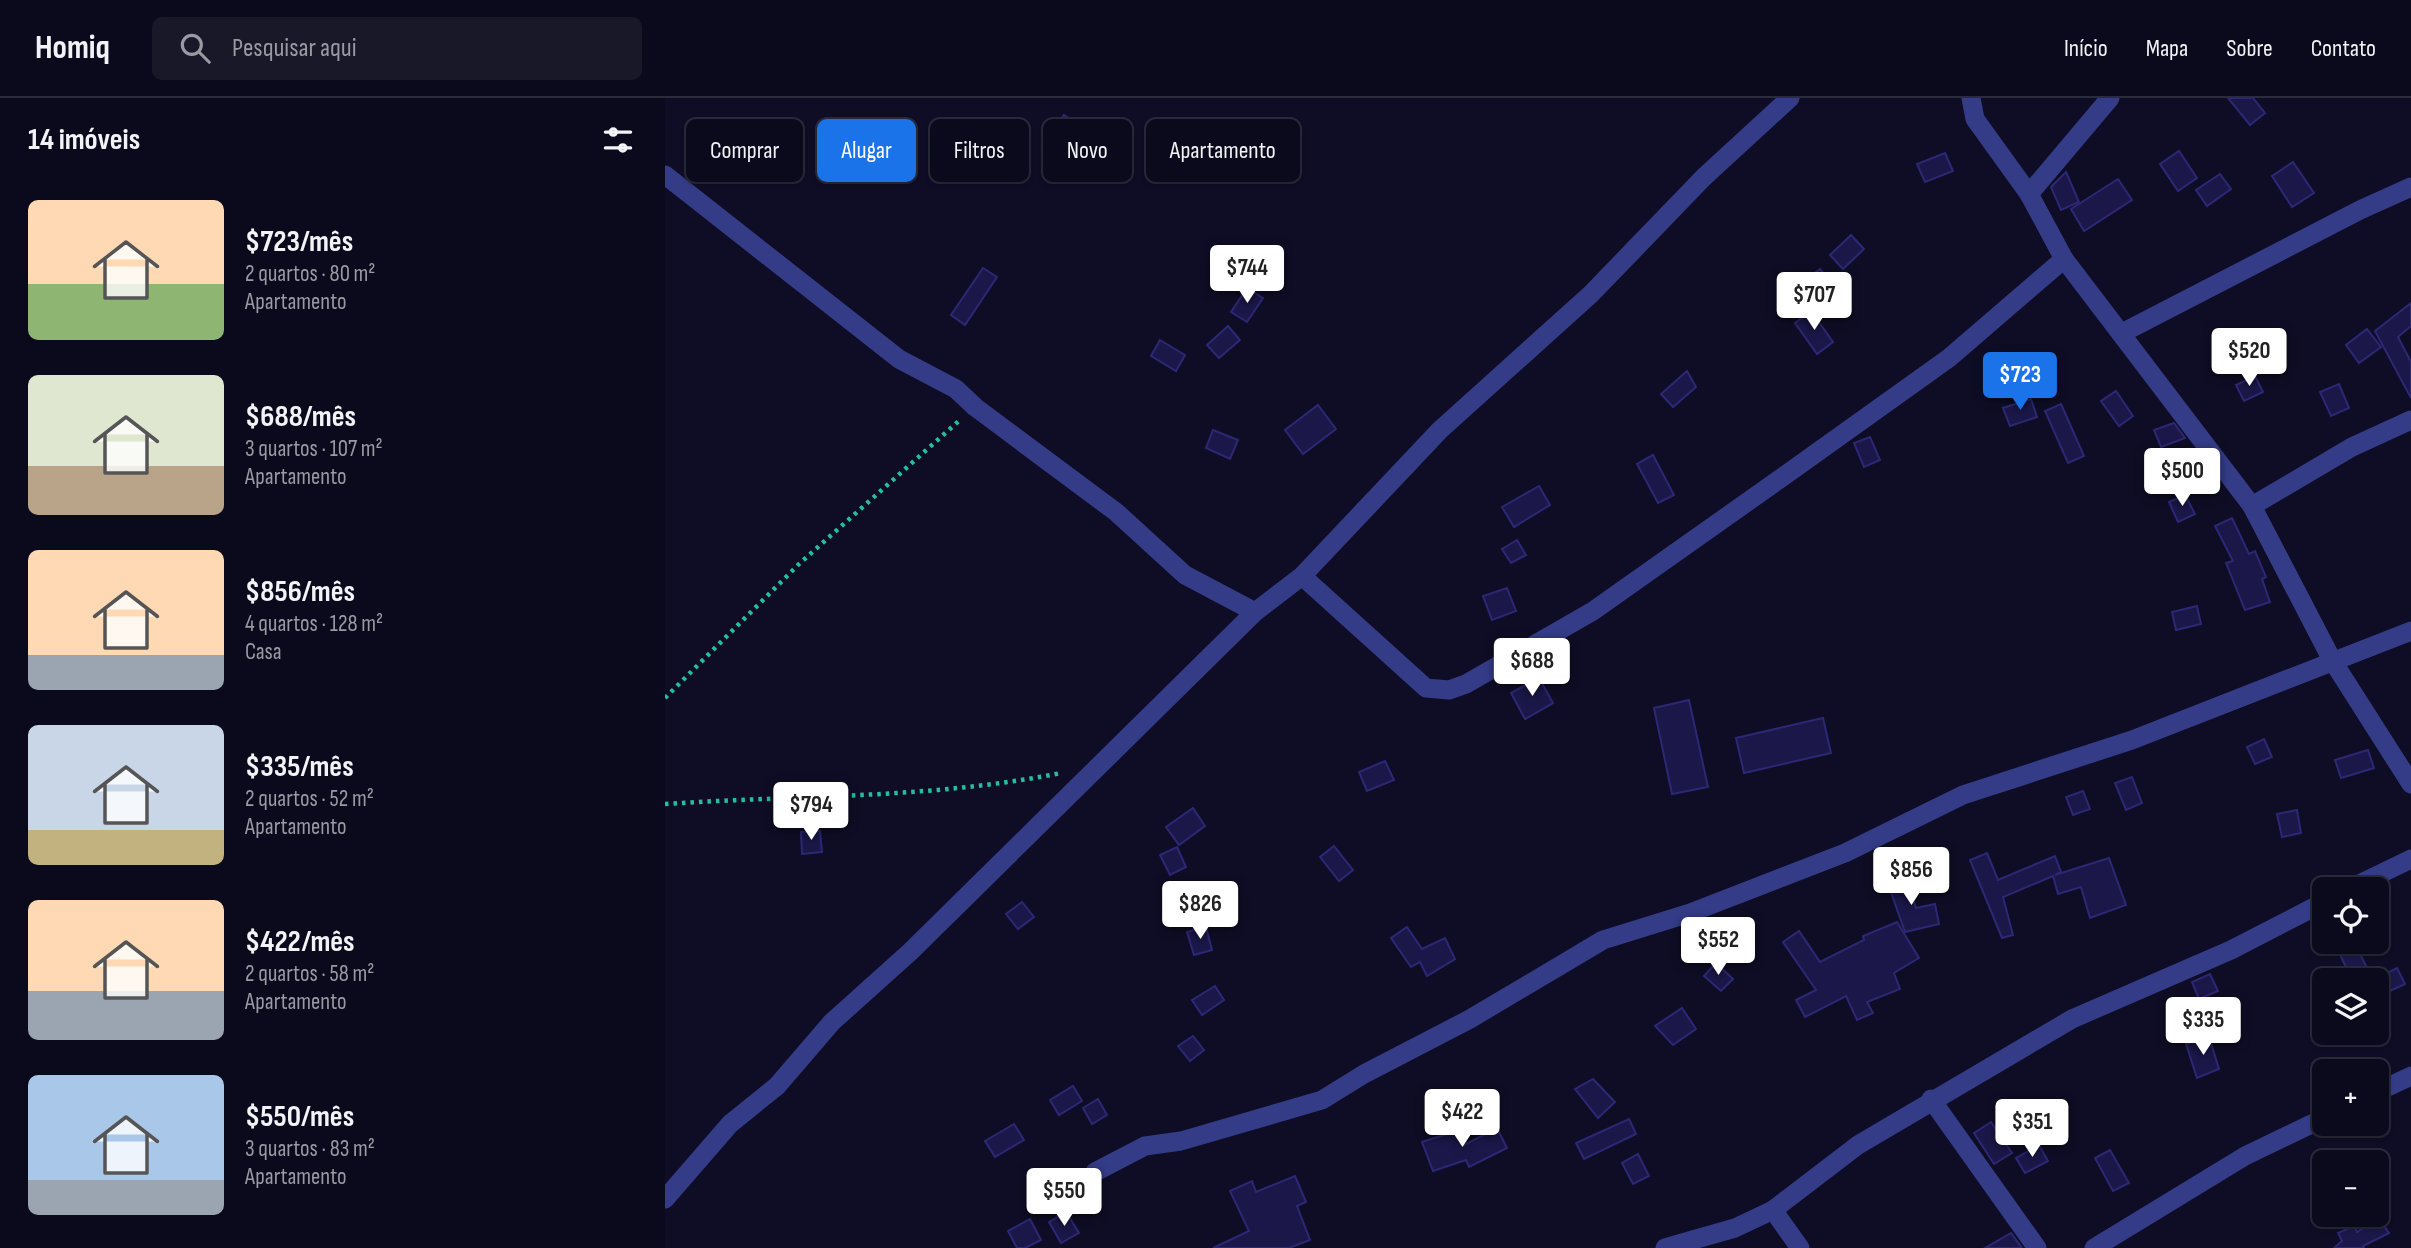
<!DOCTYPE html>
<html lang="pt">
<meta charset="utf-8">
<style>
:root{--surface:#0a0a1c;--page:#181829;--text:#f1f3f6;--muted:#999aa3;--line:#2a2b3b;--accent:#1a73e8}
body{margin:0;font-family:"Sofia Sans Condensed",sans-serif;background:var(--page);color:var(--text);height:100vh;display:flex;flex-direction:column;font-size:26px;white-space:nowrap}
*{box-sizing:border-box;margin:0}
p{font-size:23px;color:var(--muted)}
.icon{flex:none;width:38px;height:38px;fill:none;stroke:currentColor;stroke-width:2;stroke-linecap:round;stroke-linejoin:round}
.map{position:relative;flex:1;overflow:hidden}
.details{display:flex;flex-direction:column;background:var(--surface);width:665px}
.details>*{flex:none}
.hud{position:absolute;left:21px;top:21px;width:665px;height:63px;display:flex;gap:14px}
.tools{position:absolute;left:1647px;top:779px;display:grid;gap:14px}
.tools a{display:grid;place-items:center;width:77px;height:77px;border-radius:10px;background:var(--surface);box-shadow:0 2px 5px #0004,0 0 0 2px var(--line);font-size:35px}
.price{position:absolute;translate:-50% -60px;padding:0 16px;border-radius:7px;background:#fff;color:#222;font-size:23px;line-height:46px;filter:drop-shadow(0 2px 4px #0008)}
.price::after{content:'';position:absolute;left:50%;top:42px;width:21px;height:16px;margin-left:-10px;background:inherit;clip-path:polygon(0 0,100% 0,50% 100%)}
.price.on{background:var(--accent);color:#fff}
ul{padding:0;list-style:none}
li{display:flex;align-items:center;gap:21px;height:175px;padding:0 28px}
li span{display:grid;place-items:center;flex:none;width:196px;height:140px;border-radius:10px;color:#555}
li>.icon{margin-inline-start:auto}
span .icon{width:84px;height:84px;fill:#fffc;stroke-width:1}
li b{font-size:30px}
h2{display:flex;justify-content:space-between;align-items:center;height:84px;padding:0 28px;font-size:30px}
.pill{padding:0 24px;border-radius:10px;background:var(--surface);box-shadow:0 2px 5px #0004,0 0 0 2px var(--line);font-size:24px;line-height:63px}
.pill.on{background:var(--accent);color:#fff}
header{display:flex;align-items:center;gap:42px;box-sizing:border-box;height:98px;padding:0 35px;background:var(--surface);border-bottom:2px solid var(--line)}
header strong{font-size:33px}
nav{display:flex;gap:38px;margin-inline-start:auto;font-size:24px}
.search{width:490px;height:63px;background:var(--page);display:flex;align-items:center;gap:18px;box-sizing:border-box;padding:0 24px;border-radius:10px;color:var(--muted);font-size:26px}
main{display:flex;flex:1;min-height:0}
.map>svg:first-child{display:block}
.building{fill:#1b1748;stroke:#2d2875;stroke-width:2}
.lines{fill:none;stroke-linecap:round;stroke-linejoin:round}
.path{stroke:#26bea2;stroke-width:4.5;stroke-dasharray:3.5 5;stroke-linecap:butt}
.minor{stroke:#343c88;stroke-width:19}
</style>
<header>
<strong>Homiq</strong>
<div class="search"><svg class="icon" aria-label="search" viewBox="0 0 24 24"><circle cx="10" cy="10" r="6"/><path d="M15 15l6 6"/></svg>Pesquisar aqui</div>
<nav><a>Início</a><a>Mapa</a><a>Sobre</a><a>Contato</a></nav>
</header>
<main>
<section class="details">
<h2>14 imóveis<svg class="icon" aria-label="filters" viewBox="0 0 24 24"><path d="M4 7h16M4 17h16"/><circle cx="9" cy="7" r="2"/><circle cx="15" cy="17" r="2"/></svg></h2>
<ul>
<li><span style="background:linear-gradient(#ffd9b3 60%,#8fb573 0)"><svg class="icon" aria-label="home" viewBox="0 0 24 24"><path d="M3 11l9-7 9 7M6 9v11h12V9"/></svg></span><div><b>$723/mês</b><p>2 quartos · 80 m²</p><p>Apartamento</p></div></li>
<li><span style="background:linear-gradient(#dfe7d0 65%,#b9a48a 0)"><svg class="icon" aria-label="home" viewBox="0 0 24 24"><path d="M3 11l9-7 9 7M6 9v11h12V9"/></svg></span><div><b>$688/mês</b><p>3 quartos · 107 m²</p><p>Apartamento</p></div></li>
<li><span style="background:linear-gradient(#ffd9b3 75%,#9aa5b1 0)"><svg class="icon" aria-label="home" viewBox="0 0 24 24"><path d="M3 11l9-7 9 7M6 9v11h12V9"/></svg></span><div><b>$856/mês</b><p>4 quartos · 128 m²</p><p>Casa</p></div></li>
<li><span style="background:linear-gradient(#c9d6e8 75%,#c2b280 0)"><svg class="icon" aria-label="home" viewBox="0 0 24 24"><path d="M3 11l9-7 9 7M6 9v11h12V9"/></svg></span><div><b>$335/mês</b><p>2 quartos · 52 m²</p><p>Apartamento</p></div></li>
<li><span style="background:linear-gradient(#ffd9b3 65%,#9aa5b1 0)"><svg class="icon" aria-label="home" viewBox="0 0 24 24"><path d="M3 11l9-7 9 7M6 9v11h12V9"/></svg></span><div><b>$422/mês</b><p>2 quartos · 58 m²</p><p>Apartamento</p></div></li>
<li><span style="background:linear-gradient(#a9c7e8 75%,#9aa5b1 0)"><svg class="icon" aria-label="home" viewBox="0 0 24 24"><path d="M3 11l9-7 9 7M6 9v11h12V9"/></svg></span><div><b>$550/mês</b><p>3 quartos · 83 m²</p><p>Apartamento</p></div></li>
</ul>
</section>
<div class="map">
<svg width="1746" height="1150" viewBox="0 0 1746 1150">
<rect width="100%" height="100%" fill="#0e0d25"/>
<g class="building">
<polygon points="1563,0 1588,0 1600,15 1585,27"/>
<polygon points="399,17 432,41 409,71 377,47"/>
<polygon points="1514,53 1532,80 1513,93 1495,66"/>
<polygon points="1280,55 1288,73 1260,84 1252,66"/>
<polygon points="1628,64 1649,95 1627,109 1607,78"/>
<polygon points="1401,74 1414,104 1396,112 1386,89"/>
<polygon points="1555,76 1566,91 1542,108 1531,92"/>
<polygon points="1453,81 1467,102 1419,133 1406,111"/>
<polygon points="1186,137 1199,151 1178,171 1165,157"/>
<polygon points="318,170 332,179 300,227 286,217"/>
<polygon points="1155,171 1167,185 1139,207 1128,192"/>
<polygon points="582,190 598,200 582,224 566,214"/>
<polygon points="1746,205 1746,228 1733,239 1746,264 1746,300 1710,233"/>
<polygon points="1146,213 1168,244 1152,256 1130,225"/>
<polygon points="563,228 575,242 554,260 542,247"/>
<polygon points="1702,231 1716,249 1694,265 1681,247"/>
<polygon points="495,242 520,257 511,273 486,258"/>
<polygon points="1022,273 1031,289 1008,309 996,296"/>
<polygon points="1590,278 1598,294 1579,303 1571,287"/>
<polygon points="1674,286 1684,310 1666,318 1655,294"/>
<polygon points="1451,293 1468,318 1454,328 1436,303"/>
<polygon points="1366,301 1372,319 1345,328 1338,310"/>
<polygon points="1396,306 1419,358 1403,365 1380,313"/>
<polygon points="653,307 671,331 638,356 620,332"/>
<polygon points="1509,325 1520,340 1496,349 1489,332"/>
<polygon points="548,332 573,342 565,361 541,350"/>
<polygon points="1205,339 1215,362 1199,369 1189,345"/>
<polygon points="988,357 1009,397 993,405 972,366"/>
<polygon points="874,388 885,407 849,429 837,409"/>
<polygon points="1520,397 1530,416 1513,424 1504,404"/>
<polygon points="1567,420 1584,456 1590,453 1601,479 1597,481 1605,504 1580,512 1561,465 1568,463 1550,428"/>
<polygon points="852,442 861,457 846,465 837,451"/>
<polygon points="842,490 851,513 827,522 818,498"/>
<polygon points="1532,508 1536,526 1511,532 1507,514"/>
<polygon points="874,580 888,605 860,621 846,595"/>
<polygon points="1024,602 1043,689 1007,696 989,610"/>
<polygon points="1158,620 1166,655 1079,675 1071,640"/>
<polygon points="1599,641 1607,659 1590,666 1582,649"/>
<polygon points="1703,652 1709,670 1676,680 1670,662"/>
<polygon points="720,663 729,682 702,693 694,674"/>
<polygon points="1467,679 1477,705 1461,712 1450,685"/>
<polygon points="1418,693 1425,711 1408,717 1401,699"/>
<polygon points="528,710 540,728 514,747 501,729"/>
<polygon points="1632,712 1636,735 1617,739 1612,716"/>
<polygon points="155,733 157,754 137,756 136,734"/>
<polygon points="669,748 688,772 674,783 655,759"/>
<polygon points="512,749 521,769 505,777 495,757"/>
<polygon points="1322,755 1333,782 1390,758 1396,774 1390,777 1444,760 1461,807 1425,820 1416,789 1393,796 1388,778 1338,799 1348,837 1337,840 1305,762"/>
<polygon points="1240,777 1251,810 1270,806 1274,826 1240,834 1222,783"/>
<polygon points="357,804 369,819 353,831 341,816"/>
<polygon points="1232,824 1254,860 1229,875 1235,891 1202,904 1208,915 1192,922 1181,898 1140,919 1131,902 1151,892 1118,844 1134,833 1155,864 1199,842 1198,838"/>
<polygon points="541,829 547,852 529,857 522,834"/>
<polygon points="742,829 757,851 780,840 790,861 762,878 755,864 746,869 726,840"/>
<polygon points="1686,844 1689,844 1708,882 1732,870 1740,886 1714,898 1712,882 1687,882 1672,850"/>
<polygon points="1051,865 1068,881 1056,893 1039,878"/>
<polygon points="1545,876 1553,893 1534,901 1527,884"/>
<polygon points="550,888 559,902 537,917 527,902"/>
<polygon points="1017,910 1031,931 1008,947 990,928"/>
<polygon points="528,938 539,952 525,963 513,948"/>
<polygon points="1544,939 1554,971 1532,980 1521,946"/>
<polygon points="928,981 950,1004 933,1020 910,991"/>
<polygon points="408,988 417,1003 394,1017 385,1002"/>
<polygon points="433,1001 442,1017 427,1026 418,1010"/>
<polygon points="964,1021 971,1036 919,1061 911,1045"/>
<polygon points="1326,1024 1347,1055 1329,1066 1309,1035"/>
<polygon points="349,1026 359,1042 330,1059 320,1043"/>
<polygon points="832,1030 842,1050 804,1069 801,1062 768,1073 757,1044 794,1032 799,1047"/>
<polygon points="1374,1047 1383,1063 1360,1075 1351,1060"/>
<polygon points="1445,1052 1464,1085 1448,1093 1430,1060"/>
<polygon points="973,1056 984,1078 968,1086 957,1065"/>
<polygon points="630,1078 641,1104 632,1108 645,1142 624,1150 548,1150 584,1133 565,1093 587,1083 591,1094"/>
<polygon points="401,1114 414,1135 396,1145 384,1124"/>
<polygon points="1714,1120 1724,1135 1698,1148 1699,1150 1669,1150 1677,1143 1673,1135 1689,1128 1692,1134"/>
<polygon points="365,1121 376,1142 360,1150 352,1150 343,1133"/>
<polygon points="1346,1135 1357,1150 1320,1150"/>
</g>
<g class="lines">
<g class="path">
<polyline points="0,600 134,466 296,321"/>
<path d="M0,706c132,-9 265,-5 396,-31"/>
</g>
<g class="minor">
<polyline points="1306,0 1310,21 1364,96 1399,161 1587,408 1667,562 1746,686"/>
<polyline points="0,77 234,261 291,291 310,309 451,414 520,477 590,514"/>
<polyline points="1364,96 1445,0"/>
<polyline points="1457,235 1695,112 1746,89"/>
<polyline points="1587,408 1687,349 1746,322"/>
<polyline points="637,478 761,590 784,592 801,586 928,513 1119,378 1284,260 1399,161"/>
<polyline points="1684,791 1746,761"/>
<polyline points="1712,994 1746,978"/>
<polyline points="1266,1001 1372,1150"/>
<polyline points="430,1074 480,1048 516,1043 657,1002 699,976 805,921 938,842 1025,815 1180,755 1298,697 1467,642 1746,533"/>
<polyline points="0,1101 65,1026 112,988 167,924 245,854 590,514 637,478 775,332 926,196 1039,79 1125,0"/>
<polyline points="1108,1112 1135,1150"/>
<polyline points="1000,1150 1070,1130 1108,1112 1193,1047 1407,921 1566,852 1659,804"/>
<polyline points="1429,1150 1580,1058 1659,1020"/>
</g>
</g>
</svg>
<div class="tools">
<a><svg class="icon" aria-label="locate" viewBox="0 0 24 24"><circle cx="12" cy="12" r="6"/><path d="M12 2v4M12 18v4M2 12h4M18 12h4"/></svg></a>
<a><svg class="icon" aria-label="layers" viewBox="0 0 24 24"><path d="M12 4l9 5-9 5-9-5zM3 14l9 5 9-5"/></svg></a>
<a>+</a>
<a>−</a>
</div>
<b class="price" style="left:582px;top:207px">$744</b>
<b class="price" style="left:1149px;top:234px">$707</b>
<b class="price" style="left:1584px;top:290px">$520</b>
<b class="price on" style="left:1355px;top:314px">$723</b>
<b class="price" style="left:1517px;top:410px">$500</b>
<b class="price" style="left:867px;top:600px">$688</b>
<b class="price" style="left:146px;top:744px">$794</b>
<b class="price" style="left:1246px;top:809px">$856</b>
<b class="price" style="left:535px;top:843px">$826</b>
<b class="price" style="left:1053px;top:879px">$552</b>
<b class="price" style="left:1538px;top:959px">$335</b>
<b class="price" style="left:797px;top:1051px">$422</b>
<b class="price" style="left:1367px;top:1061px">$351</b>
<b class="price" style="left:399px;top:1130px">$550</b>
<div class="hud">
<a class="pill">Comprar</a>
<a class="pill on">Alugar</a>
<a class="pill">Filtros</a>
<a class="pill">Novo</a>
<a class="pill">Apartamento</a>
</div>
</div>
</main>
